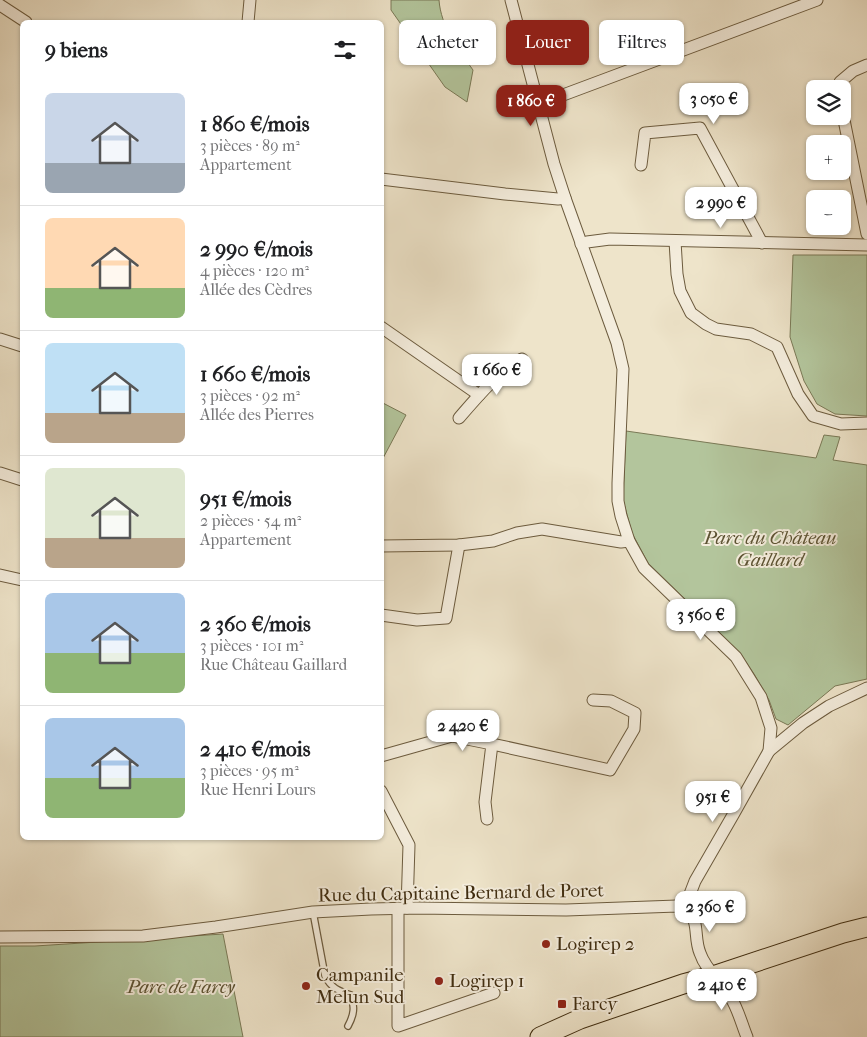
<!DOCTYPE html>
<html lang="fr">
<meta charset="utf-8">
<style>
:root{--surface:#fff;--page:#f6f6f6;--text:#202124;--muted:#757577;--line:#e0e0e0;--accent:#8f2418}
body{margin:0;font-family:"IM FELL French Canon",serif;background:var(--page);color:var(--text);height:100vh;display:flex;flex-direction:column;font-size:19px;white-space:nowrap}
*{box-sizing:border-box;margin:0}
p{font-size:16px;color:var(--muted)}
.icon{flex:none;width:28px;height:28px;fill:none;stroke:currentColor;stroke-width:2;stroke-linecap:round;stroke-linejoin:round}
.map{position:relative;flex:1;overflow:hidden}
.side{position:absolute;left:20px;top:20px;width:364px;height:820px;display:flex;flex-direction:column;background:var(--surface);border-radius:8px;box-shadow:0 1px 4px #0004}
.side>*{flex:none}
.banner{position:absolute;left:399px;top:20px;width:392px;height:45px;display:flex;gap:10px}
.fabs{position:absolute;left:806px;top:80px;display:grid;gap:10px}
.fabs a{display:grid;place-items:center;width:45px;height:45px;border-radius:8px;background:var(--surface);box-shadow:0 1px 4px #0004;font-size:25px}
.price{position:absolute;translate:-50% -42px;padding:0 11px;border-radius:10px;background:#fff;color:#222;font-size:16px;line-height:32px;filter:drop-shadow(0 1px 2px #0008)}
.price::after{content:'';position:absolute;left:50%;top:30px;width:15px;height:11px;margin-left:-8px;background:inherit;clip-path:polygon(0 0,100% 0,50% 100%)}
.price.selected{background:var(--accent);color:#fff}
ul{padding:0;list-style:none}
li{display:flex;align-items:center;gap:15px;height:125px;padding:0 25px}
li+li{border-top:1px solid var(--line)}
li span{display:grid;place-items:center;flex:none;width:140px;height:100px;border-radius:8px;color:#555}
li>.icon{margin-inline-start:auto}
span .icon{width:60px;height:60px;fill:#fffc;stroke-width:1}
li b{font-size:21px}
h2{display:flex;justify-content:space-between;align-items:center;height:60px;padding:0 25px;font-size:21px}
.tag{padding:0 18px;border-radius:8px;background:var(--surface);box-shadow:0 1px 4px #0004;font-size:18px;line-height:45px}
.tag.selected{background:var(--accent);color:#fff}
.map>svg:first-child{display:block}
.green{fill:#b3c59c;stroke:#7a7956}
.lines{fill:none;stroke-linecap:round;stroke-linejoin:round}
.lane-casing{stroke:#6c5b3e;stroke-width:8}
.street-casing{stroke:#6c5b3e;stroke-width:13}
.primary-casing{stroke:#402d10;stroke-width:21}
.lane{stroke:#f4eddd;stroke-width:5.5}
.street{stroke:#f4eddd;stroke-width:11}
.primary{stroke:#eee4ca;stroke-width:19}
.poi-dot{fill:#8f2418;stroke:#f4eddd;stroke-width:2}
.labels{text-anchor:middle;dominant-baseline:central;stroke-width:4;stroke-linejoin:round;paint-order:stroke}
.park-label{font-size:19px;font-style:italic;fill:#5d5333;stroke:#f4eddd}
.street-label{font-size:19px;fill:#402d10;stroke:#f4eddd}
.poi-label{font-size:19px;fill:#402d10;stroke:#f4eddd;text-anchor:start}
</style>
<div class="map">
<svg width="867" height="1037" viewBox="0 0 867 1037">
<rect width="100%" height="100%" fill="#eee4ca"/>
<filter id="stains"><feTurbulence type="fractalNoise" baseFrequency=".004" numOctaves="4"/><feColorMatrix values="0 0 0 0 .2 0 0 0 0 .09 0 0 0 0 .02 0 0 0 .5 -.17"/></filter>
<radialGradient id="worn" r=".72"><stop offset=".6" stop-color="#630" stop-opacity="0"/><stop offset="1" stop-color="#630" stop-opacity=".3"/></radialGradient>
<g class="green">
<path d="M391,0h48c2,27 19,49 34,70l-6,32 -22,-15 -54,-77z"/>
<polygon points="793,255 867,255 867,416 835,414 817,404 804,381 790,337"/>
<polygon points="381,402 406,415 381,462"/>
<polygon points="626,431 816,458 824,435 840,437 833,460 867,465 867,679 835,686 788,725 776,719 769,700 754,674 740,653 648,563 632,533 623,500"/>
<polygon points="223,934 243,1037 0,1037 0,946 35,946"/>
</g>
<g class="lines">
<defs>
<path id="lane" d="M313,912l12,64c6,12 14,15 26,19 4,12 3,20 -3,31"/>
<g id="street">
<polyline points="511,0 554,164 565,198 617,343 623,369 618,483 618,501 621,516 629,541 644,568 736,657 761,697 771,728 769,751 733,815 695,881 685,907"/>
<polyline points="0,5 26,22"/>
<polyline points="248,22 250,0"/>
<polyline points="840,89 840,82 853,71 867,65"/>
<polyline points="539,104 817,0"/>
<polyline points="842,110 867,234"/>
<polyline points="641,165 645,133 700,128 762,243"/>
<polyline points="381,179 505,194 558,199 565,198"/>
<polyline points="675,241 677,274 680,291 691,313 706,324 716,329 751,334 777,347 798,394 813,416 841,424 867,423"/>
<polyline points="581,244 587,242 610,239 867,245"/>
<polyline points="381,327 479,395"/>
<polyline points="0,339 22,346"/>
<path d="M459,418c19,-22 38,-45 63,-59"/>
<polyline points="0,473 22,480"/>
<polyline points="381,546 459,545 493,541 517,533 542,529 621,542 629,541"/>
<polyline points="0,575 22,580"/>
<polyline points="381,615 417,620 446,618 459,545"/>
<polyline points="492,744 610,770 634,729 635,713 611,701 593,700"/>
<polyline points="769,751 803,723 829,706 867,688"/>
<polyline points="381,756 452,736 492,744 485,802 487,819"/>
<polyline points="381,791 409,845 407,908"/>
<path d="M685,907c16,15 8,29 15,46 6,18 22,29 31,45 7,11 11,27 16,39"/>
<polyline points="398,908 398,1026 494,993"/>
<polyline points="0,937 143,936 216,927 313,912 371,909 416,908 566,910 677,906 685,907"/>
</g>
<polyline id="primary" points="540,1037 580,1019 683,984 713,976 843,933 867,927"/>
</defs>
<use href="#lane" class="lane-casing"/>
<use href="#street" class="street-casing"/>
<use href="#primary" class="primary-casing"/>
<use href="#lane" class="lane"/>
<use href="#street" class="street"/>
<use href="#primary" class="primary"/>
</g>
<g class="poi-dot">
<circle cx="546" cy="944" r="5"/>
<circle cx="439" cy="981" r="5"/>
<circle cx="306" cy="986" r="5"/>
<rect x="557" y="999" width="10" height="10" rx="2.5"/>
</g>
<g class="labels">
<g class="park-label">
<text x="770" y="538">Parc du Château<tspan x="770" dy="22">Gaillard</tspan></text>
<text x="181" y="987">Parc de Farcy</text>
</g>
<g class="street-label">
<text transform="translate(461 893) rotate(-1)">Rue du Capitaine Bernard de Poret</text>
</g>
<g class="poi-label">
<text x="556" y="944">Logirep 2</text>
<text x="316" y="975">Campanile<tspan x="316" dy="22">Melun Sud</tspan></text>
<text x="449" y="981">Logirep 1</text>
<text x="572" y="1004">Farcy</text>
</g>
</g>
<rect width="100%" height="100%" filter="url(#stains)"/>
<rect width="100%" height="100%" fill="url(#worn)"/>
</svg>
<div class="fabs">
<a><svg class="icon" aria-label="layers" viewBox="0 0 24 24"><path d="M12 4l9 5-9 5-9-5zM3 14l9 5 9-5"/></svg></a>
<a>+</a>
<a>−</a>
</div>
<b class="price" style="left:714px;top:125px">3 050 €</b>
<b class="price selected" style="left:531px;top:127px">1 860 €</b>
<b class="price" style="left:721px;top:229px">2 990 €</b>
<b class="price" style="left:497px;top:396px">1 660 €</b>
<b class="price" style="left:701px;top:641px">3 560 €</b>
<b class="price" style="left:463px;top:752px">2 420 €</b>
<b class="price" style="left:713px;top:823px">951 €</b>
<b class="price" style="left:710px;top:933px">2 360 €</b>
<b class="price" style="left:722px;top:1011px">2 410 €</b>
<div class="banner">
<a class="tag">Acheter</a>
<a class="tag selected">Louer</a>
<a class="tag">Filtres</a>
</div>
<section class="side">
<h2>9 biens<svg class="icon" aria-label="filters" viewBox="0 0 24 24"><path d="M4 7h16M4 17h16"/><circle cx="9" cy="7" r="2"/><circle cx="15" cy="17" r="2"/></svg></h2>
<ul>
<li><span style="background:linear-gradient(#c9d6e8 70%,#9aa5b1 0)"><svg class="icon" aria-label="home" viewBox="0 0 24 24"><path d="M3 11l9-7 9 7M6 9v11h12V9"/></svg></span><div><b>1 860 €/mois</b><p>3 pièces · 89 m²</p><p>Appartement</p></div></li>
<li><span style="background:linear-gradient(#ffd9b3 70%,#8fb573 0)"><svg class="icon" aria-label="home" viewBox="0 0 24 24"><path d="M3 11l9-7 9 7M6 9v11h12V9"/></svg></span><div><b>2 990 €/mois</b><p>4 pièces · 120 m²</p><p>Allée des Cèdres</p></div></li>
<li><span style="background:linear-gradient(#bfe0f5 70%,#b9a48a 0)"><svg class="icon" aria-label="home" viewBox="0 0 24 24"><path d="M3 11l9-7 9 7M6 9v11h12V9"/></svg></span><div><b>1 660 €/mois</b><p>3 pièces · 92 m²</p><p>Allée des Pierres</p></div></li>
<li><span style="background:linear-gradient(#dfe7d0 70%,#b9a48a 0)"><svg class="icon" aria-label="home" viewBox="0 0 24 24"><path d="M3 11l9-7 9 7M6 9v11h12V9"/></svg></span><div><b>951 €/mois</b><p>2 pièces · 54 m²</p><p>Appartement</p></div></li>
<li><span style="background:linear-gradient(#a9c7e8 60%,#8fb573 0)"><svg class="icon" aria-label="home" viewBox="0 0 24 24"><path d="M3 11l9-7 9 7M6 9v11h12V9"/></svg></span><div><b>2 360 €/mois</b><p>3 pièces · 101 m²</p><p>Rue Château Gaillard</p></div></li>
<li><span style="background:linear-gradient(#a9c7e8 60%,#8fb573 0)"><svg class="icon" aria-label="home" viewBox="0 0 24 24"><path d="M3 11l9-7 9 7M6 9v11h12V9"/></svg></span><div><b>2 410 €/mois</b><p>3 pièces · 95 m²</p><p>Rue Henri Lours</p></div></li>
</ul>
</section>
</div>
